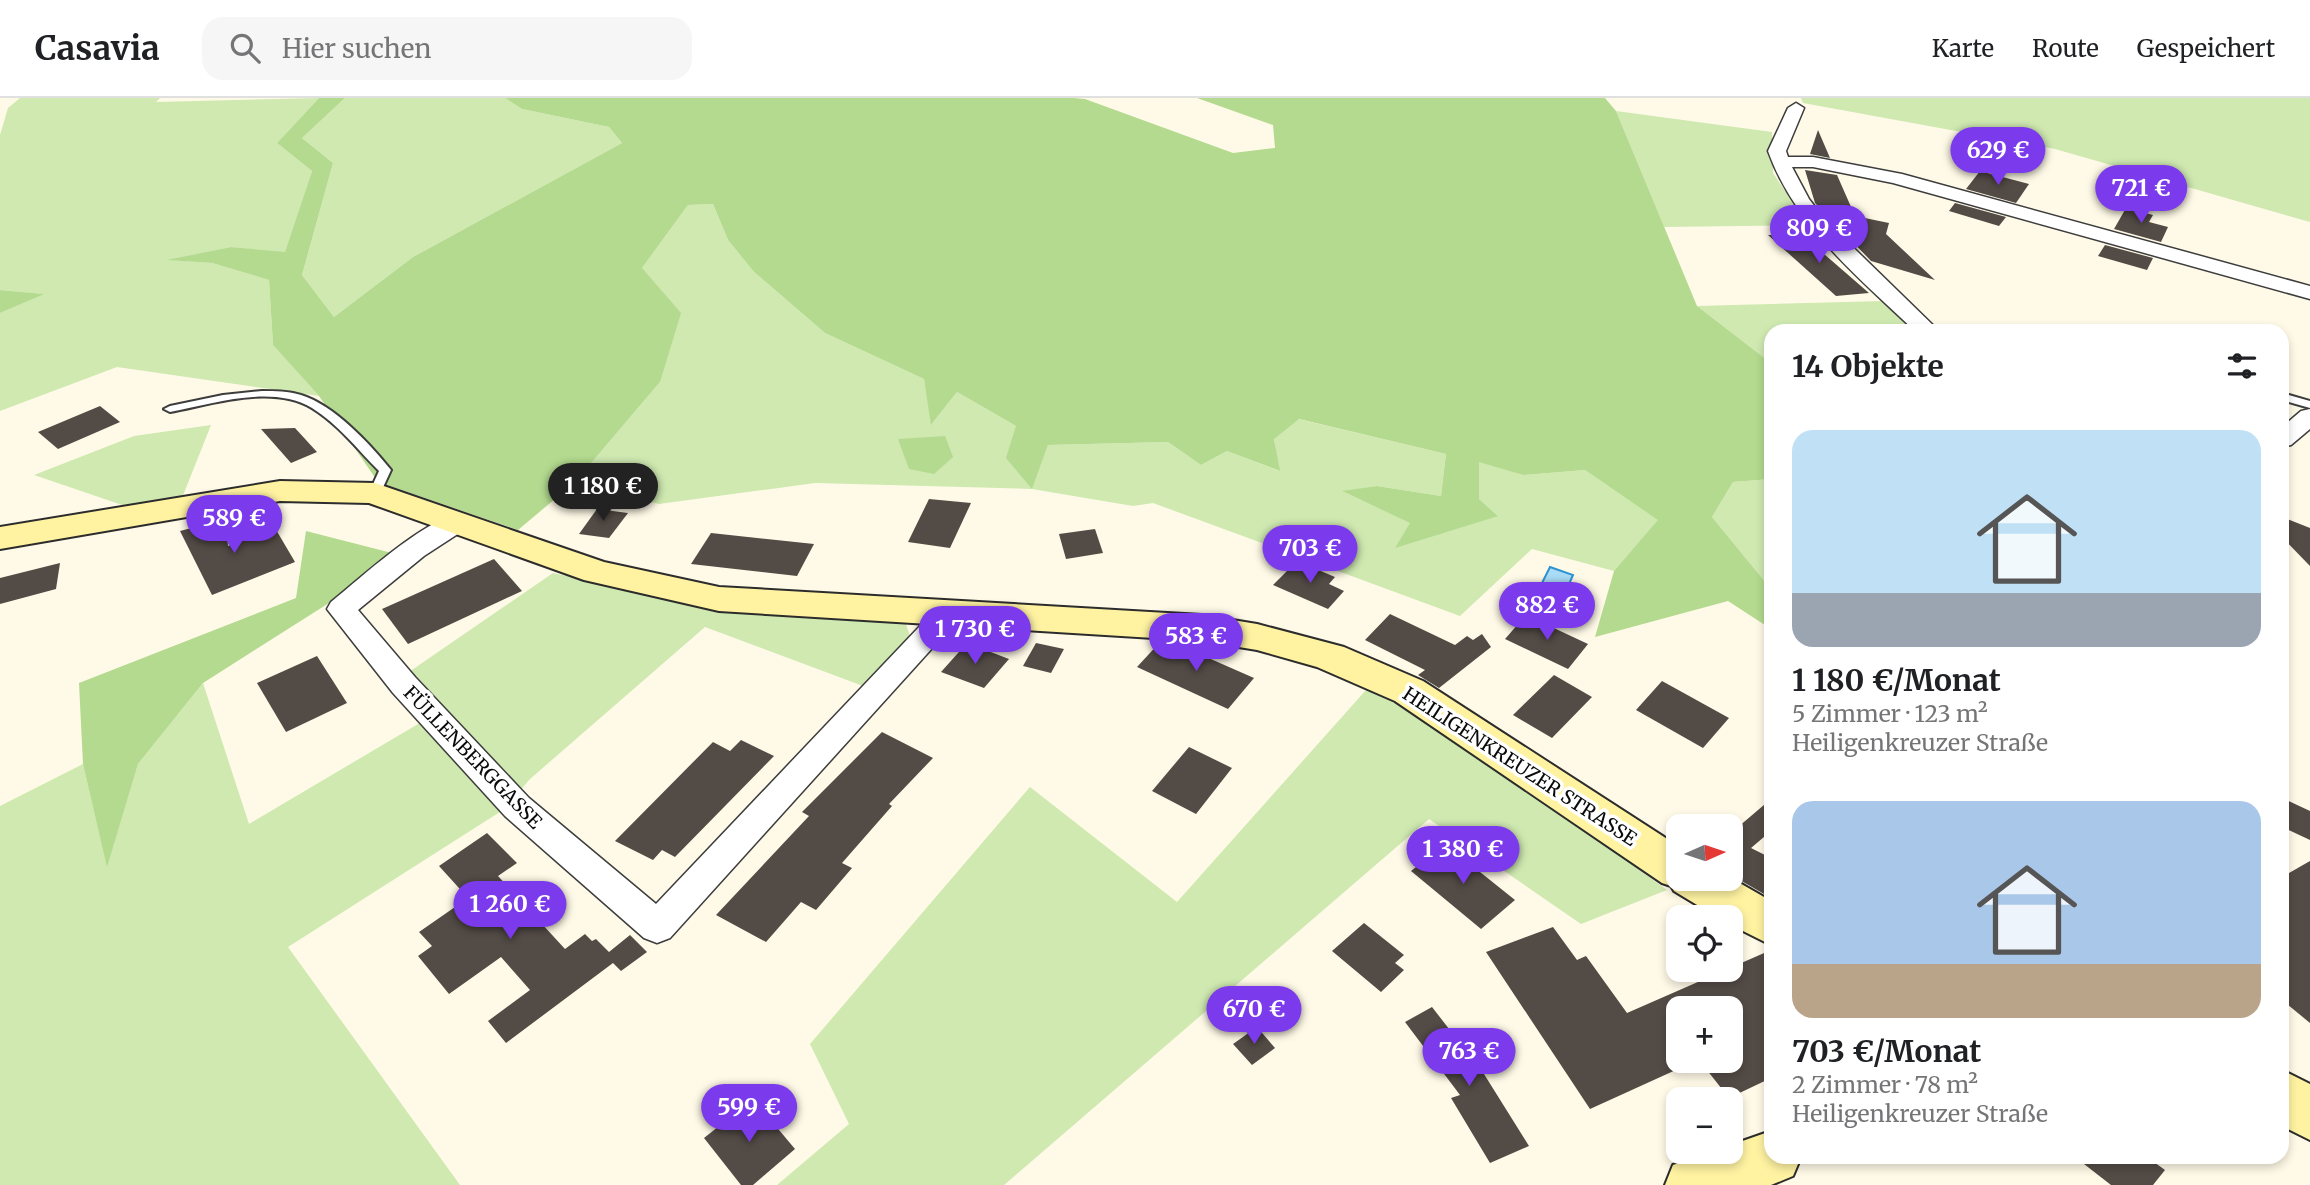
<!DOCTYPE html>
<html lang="de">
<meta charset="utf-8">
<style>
:root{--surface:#fff;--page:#f6f6f6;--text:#202124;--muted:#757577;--line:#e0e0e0;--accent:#7c3aed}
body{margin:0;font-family:Merriweather,serif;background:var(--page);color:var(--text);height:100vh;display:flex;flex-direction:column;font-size:26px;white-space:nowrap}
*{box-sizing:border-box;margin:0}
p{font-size:23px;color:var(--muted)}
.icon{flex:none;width:38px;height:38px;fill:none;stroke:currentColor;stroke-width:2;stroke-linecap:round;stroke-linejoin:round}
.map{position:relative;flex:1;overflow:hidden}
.details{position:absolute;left:1764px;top:226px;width:525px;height:840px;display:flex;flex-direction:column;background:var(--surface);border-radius:21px;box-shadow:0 4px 10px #0003}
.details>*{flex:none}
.needle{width:46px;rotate:87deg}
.buttons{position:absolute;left:1666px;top:716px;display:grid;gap:14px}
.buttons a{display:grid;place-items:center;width:77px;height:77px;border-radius:14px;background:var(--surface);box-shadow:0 4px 10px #0003;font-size:35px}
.price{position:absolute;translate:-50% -60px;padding:0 16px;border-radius:24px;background:var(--accent);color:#fff;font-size:23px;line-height:46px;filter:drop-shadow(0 2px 4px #0008)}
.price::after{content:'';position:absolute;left:50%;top:42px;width:21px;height:16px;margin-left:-10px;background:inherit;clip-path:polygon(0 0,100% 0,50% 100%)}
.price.on{background:#222;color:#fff}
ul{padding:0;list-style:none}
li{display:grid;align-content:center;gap:14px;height:371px;padding:0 28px}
li span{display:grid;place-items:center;height:217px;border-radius:21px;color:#555}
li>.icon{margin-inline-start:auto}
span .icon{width:126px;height:126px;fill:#fffc;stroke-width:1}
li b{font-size:30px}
h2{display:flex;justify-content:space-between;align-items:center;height:84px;padding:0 28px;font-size:30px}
header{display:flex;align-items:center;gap:42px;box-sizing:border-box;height:98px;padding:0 35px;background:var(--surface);border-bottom:2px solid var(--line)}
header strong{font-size:33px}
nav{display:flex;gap:38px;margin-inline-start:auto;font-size:24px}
.search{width:490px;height:63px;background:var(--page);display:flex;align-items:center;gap:18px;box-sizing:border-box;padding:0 24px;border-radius:21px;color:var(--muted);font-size:26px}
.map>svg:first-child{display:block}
.green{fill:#cfe9b1}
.forest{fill:#b3da8f}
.water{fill:#aadcf8;stroke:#2f93d1;stroke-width:2}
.building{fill:#534b46}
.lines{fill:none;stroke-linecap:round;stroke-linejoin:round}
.lane-casing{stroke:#3d3d3d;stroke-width:4}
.street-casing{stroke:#3d3d3d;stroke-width:3}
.secondary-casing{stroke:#2c2c2c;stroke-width:4}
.lane{fill:#fff;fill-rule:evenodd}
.street{fill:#fff;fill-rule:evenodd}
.secondary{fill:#fff3a2;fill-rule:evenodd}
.labels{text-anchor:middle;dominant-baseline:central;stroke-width:7;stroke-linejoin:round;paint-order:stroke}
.street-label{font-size:19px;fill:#0a0a0a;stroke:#fff}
</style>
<header>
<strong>Casavia</strong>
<div class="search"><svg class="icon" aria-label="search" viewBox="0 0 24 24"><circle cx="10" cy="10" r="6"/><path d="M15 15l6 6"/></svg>Hier suchen</div>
<nav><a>Karte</a><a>Route</a><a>Gespeichert</a></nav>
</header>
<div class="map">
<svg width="2310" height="1087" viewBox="0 0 2310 1087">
<rect width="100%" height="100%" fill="#fffae7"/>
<g class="green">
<polygon points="20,0 160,0 156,4 319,0 277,45 312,73 285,155 231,149 171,162 212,165 269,182 273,247 319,298 117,269 0,313 0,215 42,196 0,192 0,37 8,10"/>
<polygon points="345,0 505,0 522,11 609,29 622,45 413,159 334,219 302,177 333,65 302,40"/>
<polygon points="1801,0 2310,0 2310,124 2055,51 1803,5"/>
<polygon points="1616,13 1772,34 1773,75 1808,127 1664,129"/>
<polygon points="713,106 728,142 754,174 825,235 924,281 932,326 957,294 1016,328 1032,390 1048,347 1168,344 1201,367 1227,353 1279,373 1274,340 1298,321 1446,356 1441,398 1377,388 1344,394 1411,425 1396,449 1497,417 1479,401 1479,363 1523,377 1585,372 1659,422 1614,473 1532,451 1460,518 1153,405 1133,408 1032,391 815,385 659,406 575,384 660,284 642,170 688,107"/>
<polygon points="1884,203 1912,233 1771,233 1771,265 1697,208"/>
<polygon points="211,327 182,400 128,409 34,377 134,338"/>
<polygon points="1771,381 1771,491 1712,419 1733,384"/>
<polygon points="553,475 639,494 905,523 911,541 863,588 705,529 530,681 503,712 288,849 460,1087 0,1087 0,708 83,666 107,767 138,666 203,585 249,726 440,613 406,576"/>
<polygon points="1366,592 1430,621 1667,792 1581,826 1429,721 1004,1087 777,1087 849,1026 810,946 1030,689 1177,804"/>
</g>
<g class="forest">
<polygon points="319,0 345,0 302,40 333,65 302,177 334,219 413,159 622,45 609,29 522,11 505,0 1074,0 1085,1 1233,55 1275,50 1273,27 1197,0 1605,0 1616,13 1697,208 1771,265 1771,381 1733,384 1712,419 1771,491 1771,531 1728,503 1595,539 1614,473 1658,422 1585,372 1523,377 1479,364 1479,401 1498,418 1395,450 1410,425 1342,393 1377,388 1441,398 1446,356 1299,321 1274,341 1280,373 1227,353 1201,367 1168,344 1048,347 1032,391 1006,360 1016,328 957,294 931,327 924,281 825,235 754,174 728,142 713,106 688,107 642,170 681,215 660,284 575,384 518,432 378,384 319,298 273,247 269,182 212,165 167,162 231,149 285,154 312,73 277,45"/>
<polygon points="0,192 44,196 0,215"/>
<polygon points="945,338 953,359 934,376 909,371 898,341"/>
<polygon points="306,433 392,455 329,505 203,585 138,666 107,769 83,666 79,585 296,500"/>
</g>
<polygon class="water" points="1550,469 1573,477 1563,500 1539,491"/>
<g class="building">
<polygon points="1818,32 1830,60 1810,56"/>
<polygon points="1805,72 1837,77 1855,118 1889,125 1886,136 1935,182 1871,163 1815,105"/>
<polygon points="1980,73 2029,86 2016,105 1966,91"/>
<polygon points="1955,105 2006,119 1999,128 1949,113"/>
<polygon points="2126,110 2153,117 2149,124 2168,129 2161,144 2114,131"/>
<polygon points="1801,136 1869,195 1836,198 1768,137"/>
<polygon points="2105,147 2153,160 2147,172 2098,158"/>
<polygon points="100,308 120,324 58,351 38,334"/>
<polygon points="295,330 317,354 291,365 261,331"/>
<polygon points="929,401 971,405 950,450 908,444"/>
<polygon points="597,411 628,415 609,440 579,436"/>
<polygon points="2282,419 2310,430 2310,468 2282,439"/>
<polygon points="226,421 228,448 275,430 295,464 212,497 180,433"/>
<polygon points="1095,431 1103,455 1066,461 1059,436"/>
<polygon points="711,435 814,446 797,478 691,466"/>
<polygon points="494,461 522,493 408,546 382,511"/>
<polygon points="1297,463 1335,479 1329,486 1344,493 1328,511 1273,487"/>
<polygon points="60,465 56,491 0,506 0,480"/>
<polygon points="1390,516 1455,547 1467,538 1473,542 1482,536 1491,549 1439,590 1418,577 1425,572 1365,542"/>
<polygon points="1526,517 1588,546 1568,571 1505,541"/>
<polygon points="1161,543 1172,544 1254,580 1228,611 1137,569"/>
<polygon points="967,545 1009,561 984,590 941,574"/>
<polygon points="1036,545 1064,551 1051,575 1023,568"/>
<polygon points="317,558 347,605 286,634 257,585"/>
<polygon points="1554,577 1592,599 1552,640 1513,617"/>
<polygon points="1662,583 1729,620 1703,650 1636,612"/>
<polygon points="882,634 933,660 889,706 892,708 842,765 852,770 816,812 801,804 766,844 716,817 809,718 802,714"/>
<polygon points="741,642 774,658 675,759 662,752 653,762 615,743 713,644 730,653"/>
<polygon points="1189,649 1232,670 1196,716 1152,693"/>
<polygon points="2282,700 2310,713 2310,742 2282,729"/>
<polygon points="1771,701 1771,733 1751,750 1771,760 1771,800 1731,777 1731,735"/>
<polygon points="487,735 517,765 498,778 565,851 585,836 592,843 596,841 609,854 630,837 647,854 621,873 613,865 506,945 488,923 530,892 501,859 449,896 418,858 432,848 419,834 468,800 439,768"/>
<polygon points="1445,746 1515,802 1481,831 1411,773"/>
<polygon points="2310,763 2310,925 2282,902 2282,779"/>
<polygon points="1364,825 1404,857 1395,865 1404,872 1381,894 1332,853"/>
<polygon points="1553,829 1577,862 1586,858 1627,915 1771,852 1771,980 1729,1000 1699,962 1731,962 1731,910 1678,910 1678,971 1590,1011 1486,854"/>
<polygon points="1432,909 1484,976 1529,1048 1490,1065 1451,1000 1460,997 1405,924"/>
<polygon points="1257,929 1275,950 1252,967 1233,946"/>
<polygon points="753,1001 795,1051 753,1087 741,1087 704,1040"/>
<polygon points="2075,1059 2147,1059 2165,1072 2153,1087 2111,1087"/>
</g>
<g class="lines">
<defs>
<g id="lane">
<path d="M262,293c13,0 27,0 39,4 33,10 69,49 90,75l-12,26h-8l-2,-3 10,-22c-22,-22 -41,-47 -67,-63 -41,-24 -99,-4 -142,4l-6,-3 6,-3 53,-11z"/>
<polygon points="2282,295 2310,303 2310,310 2282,302"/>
</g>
<g id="street">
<path d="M1796,5l8,5 -18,43 2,6h25l89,17 408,112v13l-417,-116 -80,-16h-21l17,32 17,22 113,110h-24c-57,-54 -120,-105 -147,-180l20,-43z"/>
<polygon points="2310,311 2310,331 2291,347 2282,349 2282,329 2301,313"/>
<path d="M457,416l10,2 3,6 -3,6 -43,28 -66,54 57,67 114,121 127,106 283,-298 10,-3 10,3 5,7 -294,325 -13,5 -13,-5 -139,-122 -112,-123 -66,-84 4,-7c32,-26 88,-78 126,-88z"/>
</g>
<g id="secondary">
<polygon points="280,383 375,385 604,464 719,489 1202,517 1257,526 1344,549 1423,583 1678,748 1678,780 1731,780 1771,803 1771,847 1731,827 1731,819 1717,819 1674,793 1671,788 1662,785 1395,603 1317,569 1257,552 1202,543 719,513 584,482 369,405 280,403 0,451 0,429"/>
<polygon points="2282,972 2310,986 2310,1042 2282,1028"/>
<polygon points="1771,1033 1771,1059 1801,1059 1793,1078 1771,1087 1665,1087 1673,1067 1710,1054 1731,1054 1731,1047"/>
</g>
</defs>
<use href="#lane" class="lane-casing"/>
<use href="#street" class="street-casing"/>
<use href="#secondary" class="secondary-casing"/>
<use href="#lane" class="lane"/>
<use href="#street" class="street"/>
<use href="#secondary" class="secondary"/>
</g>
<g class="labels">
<g class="street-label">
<text transform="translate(473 659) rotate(46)">FÜLLENBERGGASSE</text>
<text transform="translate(1520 668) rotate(33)">HEILIGENKREUZER STRASSE</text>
</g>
</g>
</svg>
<div class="buttons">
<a><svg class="needle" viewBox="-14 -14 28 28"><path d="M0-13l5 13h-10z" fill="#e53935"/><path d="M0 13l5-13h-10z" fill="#757577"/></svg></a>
<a><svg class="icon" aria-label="locate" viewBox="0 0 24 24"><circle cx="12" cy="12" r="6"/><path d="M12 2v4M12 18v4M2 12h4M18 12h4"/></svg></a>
<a>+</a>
<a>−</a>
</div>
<b class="price" style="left:1998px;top:89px">629 €</b>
<b class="price" style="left:2141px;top:127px">721 €</b>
<b class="price" style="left:1819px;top:167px">809 €</b>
<b class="price on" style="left:603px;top:425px">1 180 €</b>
<b class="price" style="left:234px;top:457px">589 €</b>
<b class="price" style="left:1310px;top:487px">703 €</b>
<b class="price" style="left:1547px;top:544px">882 €</b>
<b class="price" style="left:975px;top:568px">1 730 €</b>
<b class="price" style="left:1196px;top:575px">583 €</b>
<b class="price" style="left:1463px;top:788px">1 380 €</b>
<b class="price" style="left:510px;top:843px">1 260 €</b>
<b class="price" style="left:1254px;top:948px">670 €</b>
<b class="price" style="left:1469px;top:990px">763 €</b>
<b class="price" style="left:749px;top:1046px">599 €</b>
<section class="details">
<h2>14 Objekte<svg class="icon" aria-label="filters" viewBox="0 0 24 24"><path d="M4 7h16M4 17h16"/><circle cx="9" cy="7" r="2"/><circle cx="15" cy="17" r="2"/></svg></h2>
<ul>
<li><span style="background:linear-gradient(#bfe0f5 75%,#9aa5b1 0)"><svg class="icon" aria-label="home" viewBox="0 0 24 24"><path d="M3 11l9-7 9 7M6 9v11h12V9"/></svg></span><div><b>1 180 €/Monat</b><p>5 Zimmer · 123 m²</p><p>Heiligenkreuzer Straße</p></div></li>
<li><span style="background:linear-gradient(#a9c7e8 75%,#b9a48a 0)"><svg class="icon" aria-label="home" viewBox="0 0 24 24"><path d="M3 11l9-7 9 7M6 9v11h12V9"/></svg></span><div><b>703 €/Monat</b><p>2 Zimmer · 78 m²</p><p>Heiligenkreuzer Straße</p></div></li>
</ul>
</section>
</div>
